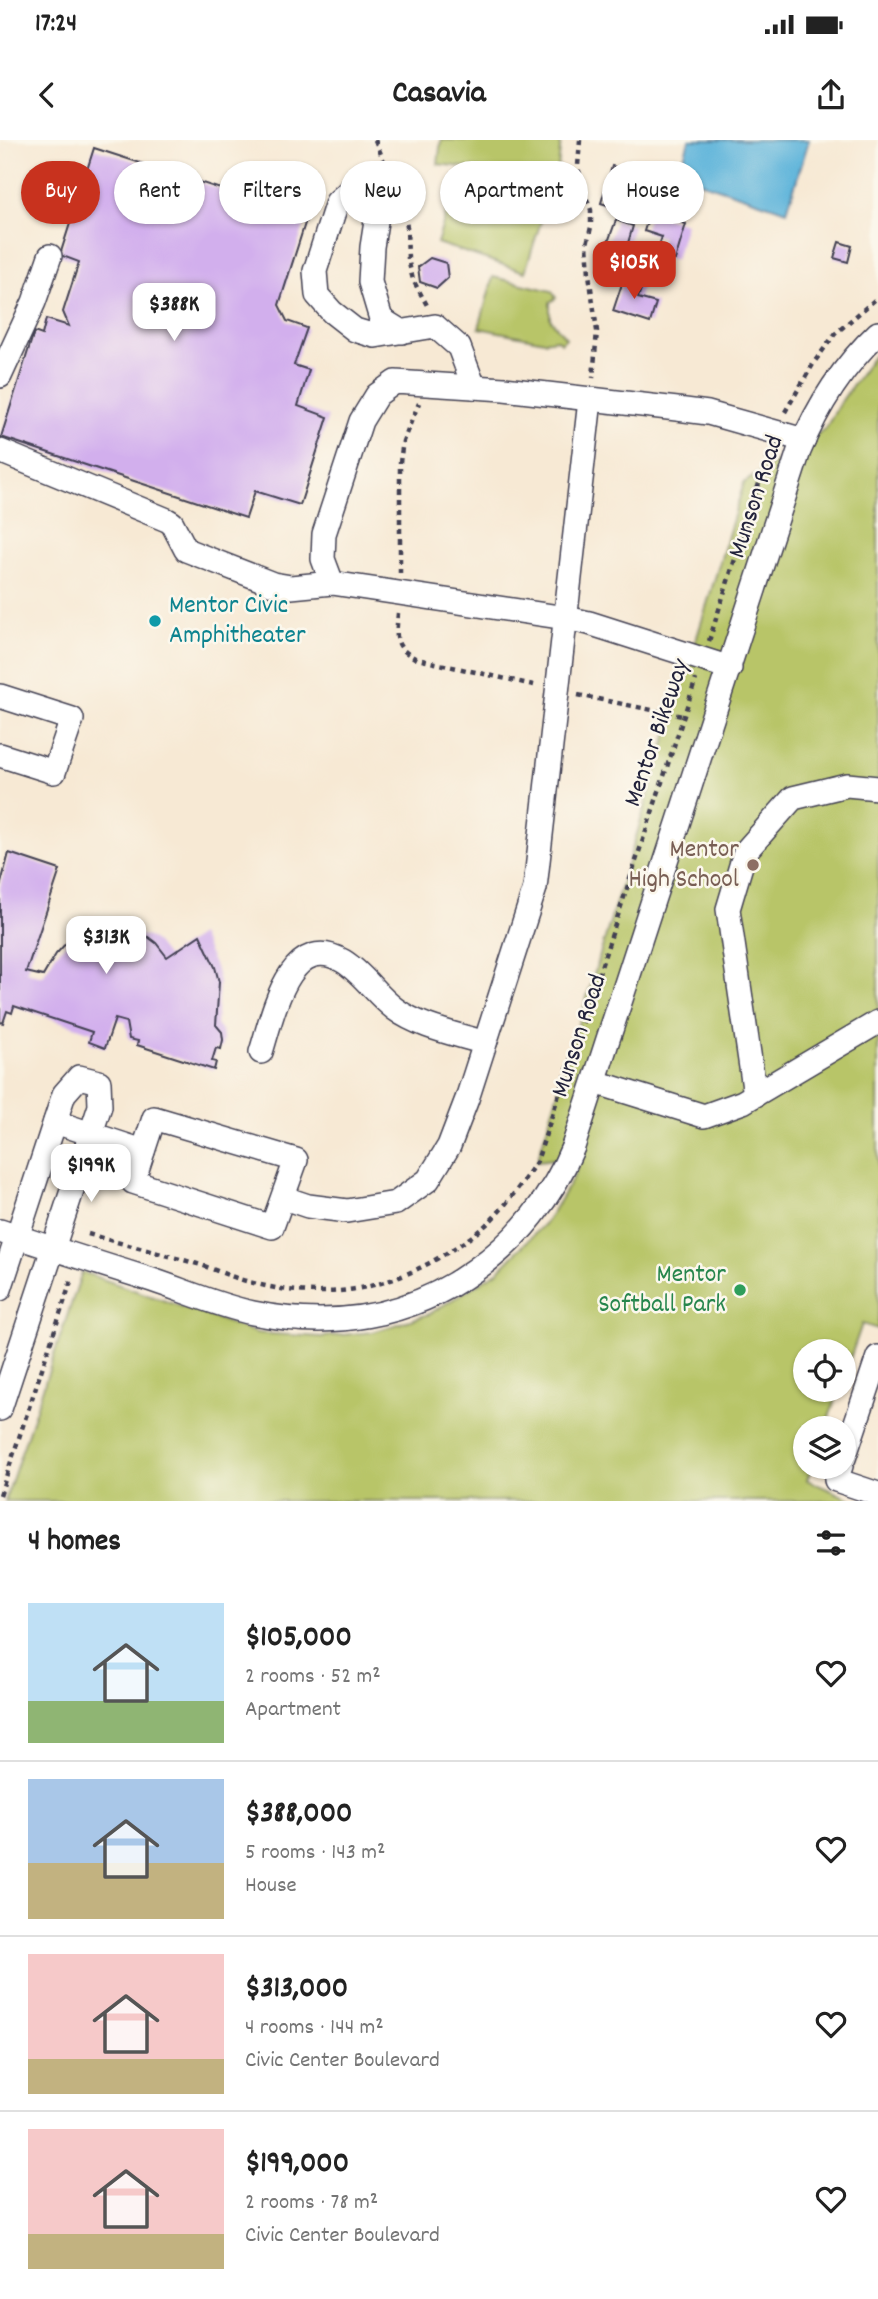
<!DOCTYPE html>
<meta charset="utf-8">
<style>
:root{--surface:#fff;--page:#f6f6f6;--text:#222;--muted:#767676;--line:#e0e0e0;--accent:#c8321e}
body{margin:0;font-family:Dekko,sans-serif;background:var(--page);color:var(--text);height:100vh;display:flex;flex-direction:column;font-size:26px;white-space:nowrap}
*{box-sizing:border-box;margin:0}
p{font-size:23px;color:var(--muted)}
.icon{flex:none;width:38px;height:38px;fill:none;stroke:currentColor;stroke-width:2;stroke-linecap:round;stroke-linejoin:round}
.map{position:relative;height:1361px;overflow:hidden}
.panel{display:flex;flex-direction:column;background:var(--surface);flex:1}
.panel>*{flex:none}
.top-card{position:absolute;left:21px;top:21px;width:836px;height:63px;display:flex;gap:14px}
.controls{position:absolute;left:793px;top:1199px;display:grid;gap:14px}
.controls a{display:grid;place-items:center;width:63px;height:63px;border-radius:50%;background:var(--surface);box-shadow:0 2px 5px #0004;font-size:35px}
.price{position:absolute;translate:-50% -60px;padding:0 16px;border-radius:14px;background:#fff;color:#222;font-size:23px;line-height:46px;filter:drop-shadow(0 2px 4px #0008)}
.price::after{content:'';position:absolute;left:50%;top:42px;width:21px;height:16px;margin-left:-10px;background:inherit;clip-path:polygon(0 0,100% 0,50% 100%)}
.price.active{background:var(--accent);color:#fff}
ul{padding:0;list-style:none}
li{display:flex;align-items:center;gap:21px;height:175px;padding:0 28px}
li+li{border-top:2px solid var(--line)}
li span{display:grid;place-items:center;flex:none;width:196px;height:140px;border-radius:0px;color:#555}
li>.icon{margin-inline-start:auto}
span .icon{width:84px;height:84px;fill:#fffc;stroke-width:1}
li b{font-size:30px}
h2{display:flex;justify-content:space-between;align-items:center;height:84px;padding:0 28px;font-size:30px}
.tag{padding:0 24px;border-radius:32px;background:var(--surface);box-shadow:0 2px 5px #0004;font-size:24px;line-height:63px}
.tag.active{background:var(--accent);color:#fff}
.status{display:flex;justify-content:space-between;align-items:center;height:49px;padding:0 35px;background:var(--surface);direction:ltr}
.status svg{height:19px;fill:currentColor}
header{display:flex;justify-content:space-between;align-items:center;height:91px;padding:0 28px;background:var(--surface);font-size:32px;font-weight:800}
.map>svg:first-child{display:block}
.green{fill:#b8c567;stroke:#6d7451;stroke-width:2}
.water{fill:#5db4da;stroke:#406b8a;stroke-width:2}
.building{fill:#d2afed}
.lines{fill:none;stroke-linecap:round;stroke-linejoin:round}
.minor-casing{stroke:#424052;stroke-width:26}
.path{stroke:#424052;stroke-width:4.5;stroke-dasharray:5 5;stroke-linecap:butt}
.minor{stroke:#fff;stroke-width:23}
.culture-dot{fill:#0f9aa8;stroke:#fbf7ec;stroke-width:2.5}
.education-dot{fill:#8d6e63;stroke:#fbf7ec;stroke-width:2.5}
.leisure-dot{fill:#2e9e5b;stroke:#fbf7ec;stroke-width:2.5}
.labels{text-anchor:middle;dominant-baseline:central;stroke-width:5;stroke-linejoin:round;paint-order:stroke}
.street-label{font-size:26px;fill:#22223b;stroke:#fbf7ec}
.culture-label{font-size:26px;fill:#0d838f;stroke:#fbf7ec;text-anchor:start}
.education-label{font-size:26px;fill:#785e54;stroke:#fbf7ec;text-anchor:end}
.leisure-label{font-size:26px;fill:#27864d;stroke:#fbf7ec;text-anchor:end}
</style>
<div class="status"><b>17:24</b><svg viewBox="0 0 49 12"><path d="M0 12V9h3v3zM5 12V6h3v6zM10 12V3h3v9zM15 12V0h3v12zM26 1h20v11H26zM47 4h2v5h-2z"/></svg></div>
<header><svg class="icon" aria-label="back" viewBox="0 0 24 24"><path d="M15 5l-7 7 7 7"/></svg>Casavia<svg class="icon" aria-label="share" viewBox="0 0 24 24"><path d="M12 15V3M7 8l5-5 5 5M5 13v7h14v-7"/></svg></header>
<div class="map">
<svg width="878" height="1361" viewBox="0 0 878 1361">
<rect width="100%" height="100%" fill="#fbf7ec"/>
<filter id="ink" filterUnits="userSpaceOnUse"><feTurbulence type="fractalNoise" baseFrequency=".0143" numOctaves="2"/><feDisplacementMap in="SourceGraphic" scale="14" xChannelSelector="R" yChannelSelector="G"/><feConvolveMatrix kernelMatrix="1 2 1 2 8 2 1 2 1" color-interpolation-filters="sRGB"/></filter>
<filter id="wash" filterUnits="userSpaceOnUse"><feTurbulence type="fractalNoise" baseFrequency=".00686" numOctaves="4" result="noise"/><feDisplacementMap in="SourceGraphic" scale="28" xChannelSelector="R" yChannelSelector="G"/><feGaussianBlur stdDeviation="1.57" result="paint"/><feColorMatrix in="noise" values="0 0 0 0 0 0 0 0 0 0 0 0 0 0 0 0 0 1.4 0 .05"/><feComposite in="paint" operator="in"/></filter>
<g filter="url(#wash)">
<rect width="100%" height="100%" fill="#f7e9d4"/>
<g class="green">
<polygon points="441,0 561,0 557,38 438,24"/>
<polygon points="454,49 542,78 525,132 437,103"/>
<polygon points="493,137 552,151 556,158 550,162 550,179 566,198 561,203 556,199 544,201 479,188"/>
<polygon points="878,212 878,1189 862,1184 844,1236 844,1211 805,1211 805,1250 839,1250 825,1288 805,1288 805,1326 812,1327 807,1340 855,1361 5,1361 82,1132 257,1193 321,1197 373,1192 429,1174 497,1132 547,1081 574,1036 582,1016 537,1021 744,343 826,288 838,266 873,217"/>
</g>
<polygon class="water" points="689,0 809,0 787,71 679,35"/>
<g id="blocks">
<g class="building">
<polygon points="94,8 307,77 279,165 287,181 307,188 294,225 309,230 298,266 328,277 300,365 255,351 246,378 1,297 34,192 42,195 46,179 69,186 63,172 79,122 60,115"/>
<polygon points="612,26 625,30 626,27 633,29 632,33 650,38 643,57 626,52 620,69 601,63"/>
<polygon points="650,73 686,84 675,120 656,114 662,97 644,91"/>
<polygon points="616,80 633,86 628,103 646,108 639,128 603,116"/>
<polygon points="839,102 852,106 848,122 834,118"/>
<polygon points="430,118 446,123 448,138 437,148 420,142 418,127"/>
<polygon points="625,135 644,140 638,158 656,163 650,183 613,171"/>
<polygon points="9,713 60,730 26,832 43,836 56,814 68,801 90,790 112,789 148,797 156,803 167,817 200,795 215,827 219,842 216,885 222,892 223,900 221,909 216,908 212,921 216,922 214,930 137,905 138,901 129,899 126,882 115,879 105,908 89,902 92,892 14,866 12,873 7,871 3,883 0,882 0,747"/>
</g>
</g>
</g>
<g filter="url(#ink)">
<use href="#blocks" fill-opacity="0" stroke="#424052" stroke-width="2"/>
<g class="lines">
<defs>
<g id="minor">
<polyline points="402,192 381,179 370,142 372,107 378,69 366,54 350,50 337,62 315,131 317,155 332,172 355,190 375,196 435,186 459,207 474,247"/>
<polyline points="0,236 34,162 50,116"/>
<polyline points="0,311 167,380 172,383 186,410 273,444 291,447 332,443 566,478 589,483 730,528"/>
<polyline points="332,443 323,419 324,394 361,281 377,255 395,242 504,249 677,269 708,273 804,300"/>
<polyline points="0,556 72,579 54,632 0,615"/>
<path d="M261,912c11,-34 28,-123 82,-91 20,12 33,34 52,48 24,18 61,25 90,34"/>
<polyline points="595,942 704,976 743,962 878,882"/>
<polyline points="755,955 728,769 745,712 793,658 847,645 878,648"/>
<polygon points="154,978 296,1020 272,1087 133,1042"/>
<polyline points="55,982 143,1011"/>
<polyline points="284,1058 308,1066 347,1071 396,1063 428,1040 449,1006 467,959 535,748 590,260"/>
<path d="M0,1091c50,17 101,33 152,49 33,11 67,26 101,33 79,16 156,5 222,-43 43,-30 78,-74 98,-123l226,-696c19,-46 43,-84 79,-118"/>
<polyline points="0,1149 64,954 79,937 99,942 100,966 0,1269"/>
<polyline points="844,1318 878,1217"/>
<polyline points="841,1326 836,1340 878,1354"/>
</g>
</defs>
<use href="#minor" class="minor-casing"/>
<g class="path">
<polyline points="375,0 404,69 407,87 408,119 413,140 428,167"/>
<polyline points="580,0 578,26 582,46 591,70 591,87 587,104 589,134 597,191 593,238"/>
<polyline points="785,272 815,221 835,194 878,157"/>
<polyline points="400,433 400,322 403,301 419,263"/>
<path d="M398,473c-2,24 -5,34 19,46l121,27"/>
<polyline points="709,501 769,312"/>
<polyline points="578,555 682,576"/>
<path d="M88,1094c38,11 76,20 113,31 15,5 30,12 45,16 69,20 132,13 194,-24 20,-12 39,-24 55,-41 16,-17 29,-36 42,-55l159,-482"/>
<polyline points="0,1355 72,1138"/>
</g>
<use href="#minor" class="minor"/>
</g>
</g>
<circle class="culture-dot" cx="155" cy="481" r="7"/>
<circle class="education-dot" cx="753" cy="725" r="7"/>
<circle class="leisure-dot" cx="740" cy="1150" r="7"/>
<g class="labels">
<g class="street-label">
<text transform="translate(757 357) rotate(-72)">Munson Road</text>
<text transform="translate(658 593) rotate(-71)">Mentor Bikeway</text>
<text transform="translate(580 896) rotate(-72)">Munson Road</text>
</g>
<g class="culture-label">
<text x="169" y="466">Mentor Civic<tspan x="169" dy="30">Amphitheater</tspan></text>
</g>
<g class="education-label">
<text x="739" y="710">Mentor<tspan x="739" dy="30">High School</tspan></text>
</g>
<g class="leisure-label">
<text x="726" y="1135">Mentor<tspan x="726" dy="30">Softball Park</tspan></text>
</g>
</g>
</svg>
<div class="controls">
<a><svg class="icon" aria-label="locate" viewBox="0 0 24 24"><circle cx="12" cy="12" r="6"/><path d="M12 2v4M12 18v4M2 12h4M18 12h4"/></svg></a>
<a><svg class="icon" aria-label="layers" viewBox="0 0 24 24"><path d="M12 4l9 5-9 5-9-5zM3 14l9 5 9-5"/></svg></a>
</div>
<b class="price active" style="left:634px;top:161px">$105K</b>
<b class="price" style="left:174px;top:203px">$388K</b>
<b class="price" style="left:106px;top:836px">$313K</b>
<b class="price" style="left:91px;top:1064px">$199K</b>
<div class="top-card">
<a class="tag active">Buy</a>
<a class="tag">Rent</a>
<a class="tag">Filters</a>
<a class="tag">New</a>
<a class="tag">Apartment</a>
<a class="tag">House</a>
</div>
</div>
<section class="panel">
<h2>4 homes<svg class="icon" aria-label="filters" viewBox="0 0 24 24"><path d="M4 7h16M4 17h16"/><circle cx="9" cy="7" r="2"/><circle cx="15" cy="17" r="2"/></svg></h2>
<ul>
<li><span style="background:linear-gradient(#bfe0f5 70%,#8fb573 0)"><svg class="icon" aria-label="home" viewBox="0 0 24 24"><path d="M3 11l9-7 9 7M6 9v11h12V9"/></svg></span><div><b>$105,000</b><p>2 rooms · 52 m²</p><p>Apartment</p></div><svg class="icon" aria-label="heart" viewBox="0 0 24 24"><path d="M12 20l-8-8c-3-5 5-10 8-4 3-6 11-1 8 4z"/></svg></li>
<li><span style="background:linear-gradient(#a9c7e8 60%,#c2b280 0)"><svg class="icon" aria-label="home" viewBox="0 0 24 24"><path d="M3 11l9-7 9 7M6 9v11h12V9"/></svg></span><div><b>$388,000</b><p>5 rooms · 143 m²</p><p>House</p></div><svg class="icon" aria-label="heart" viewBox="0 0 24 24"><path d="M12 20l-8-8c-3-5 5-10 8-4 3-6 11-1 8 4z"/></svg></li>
<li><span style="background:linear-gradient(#f6c9c9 75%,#c2b280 0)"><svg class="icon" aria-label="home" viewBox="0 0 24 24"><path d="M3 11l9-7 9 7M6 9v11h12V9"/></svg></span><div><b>$313,000</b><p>4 rooms · 144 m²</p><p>Civic Center Boulevard</p></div><svg class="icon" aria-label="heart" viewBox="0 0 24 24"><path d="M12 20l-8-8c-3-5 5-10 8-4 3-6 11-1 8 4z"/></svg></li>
<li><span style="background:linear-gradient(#f6c9c9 75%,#c2b280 0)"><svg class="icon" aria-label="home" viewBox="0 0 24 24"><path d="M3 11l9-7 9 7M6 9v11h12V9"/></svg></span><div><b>$199,000</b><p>2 rooms · 78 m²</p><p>Civic Center Boulevard</p></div><svg class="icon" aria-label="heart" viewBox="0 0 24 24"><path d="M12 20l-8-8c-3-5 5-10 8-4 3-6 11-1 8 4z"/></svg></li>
</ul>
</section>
